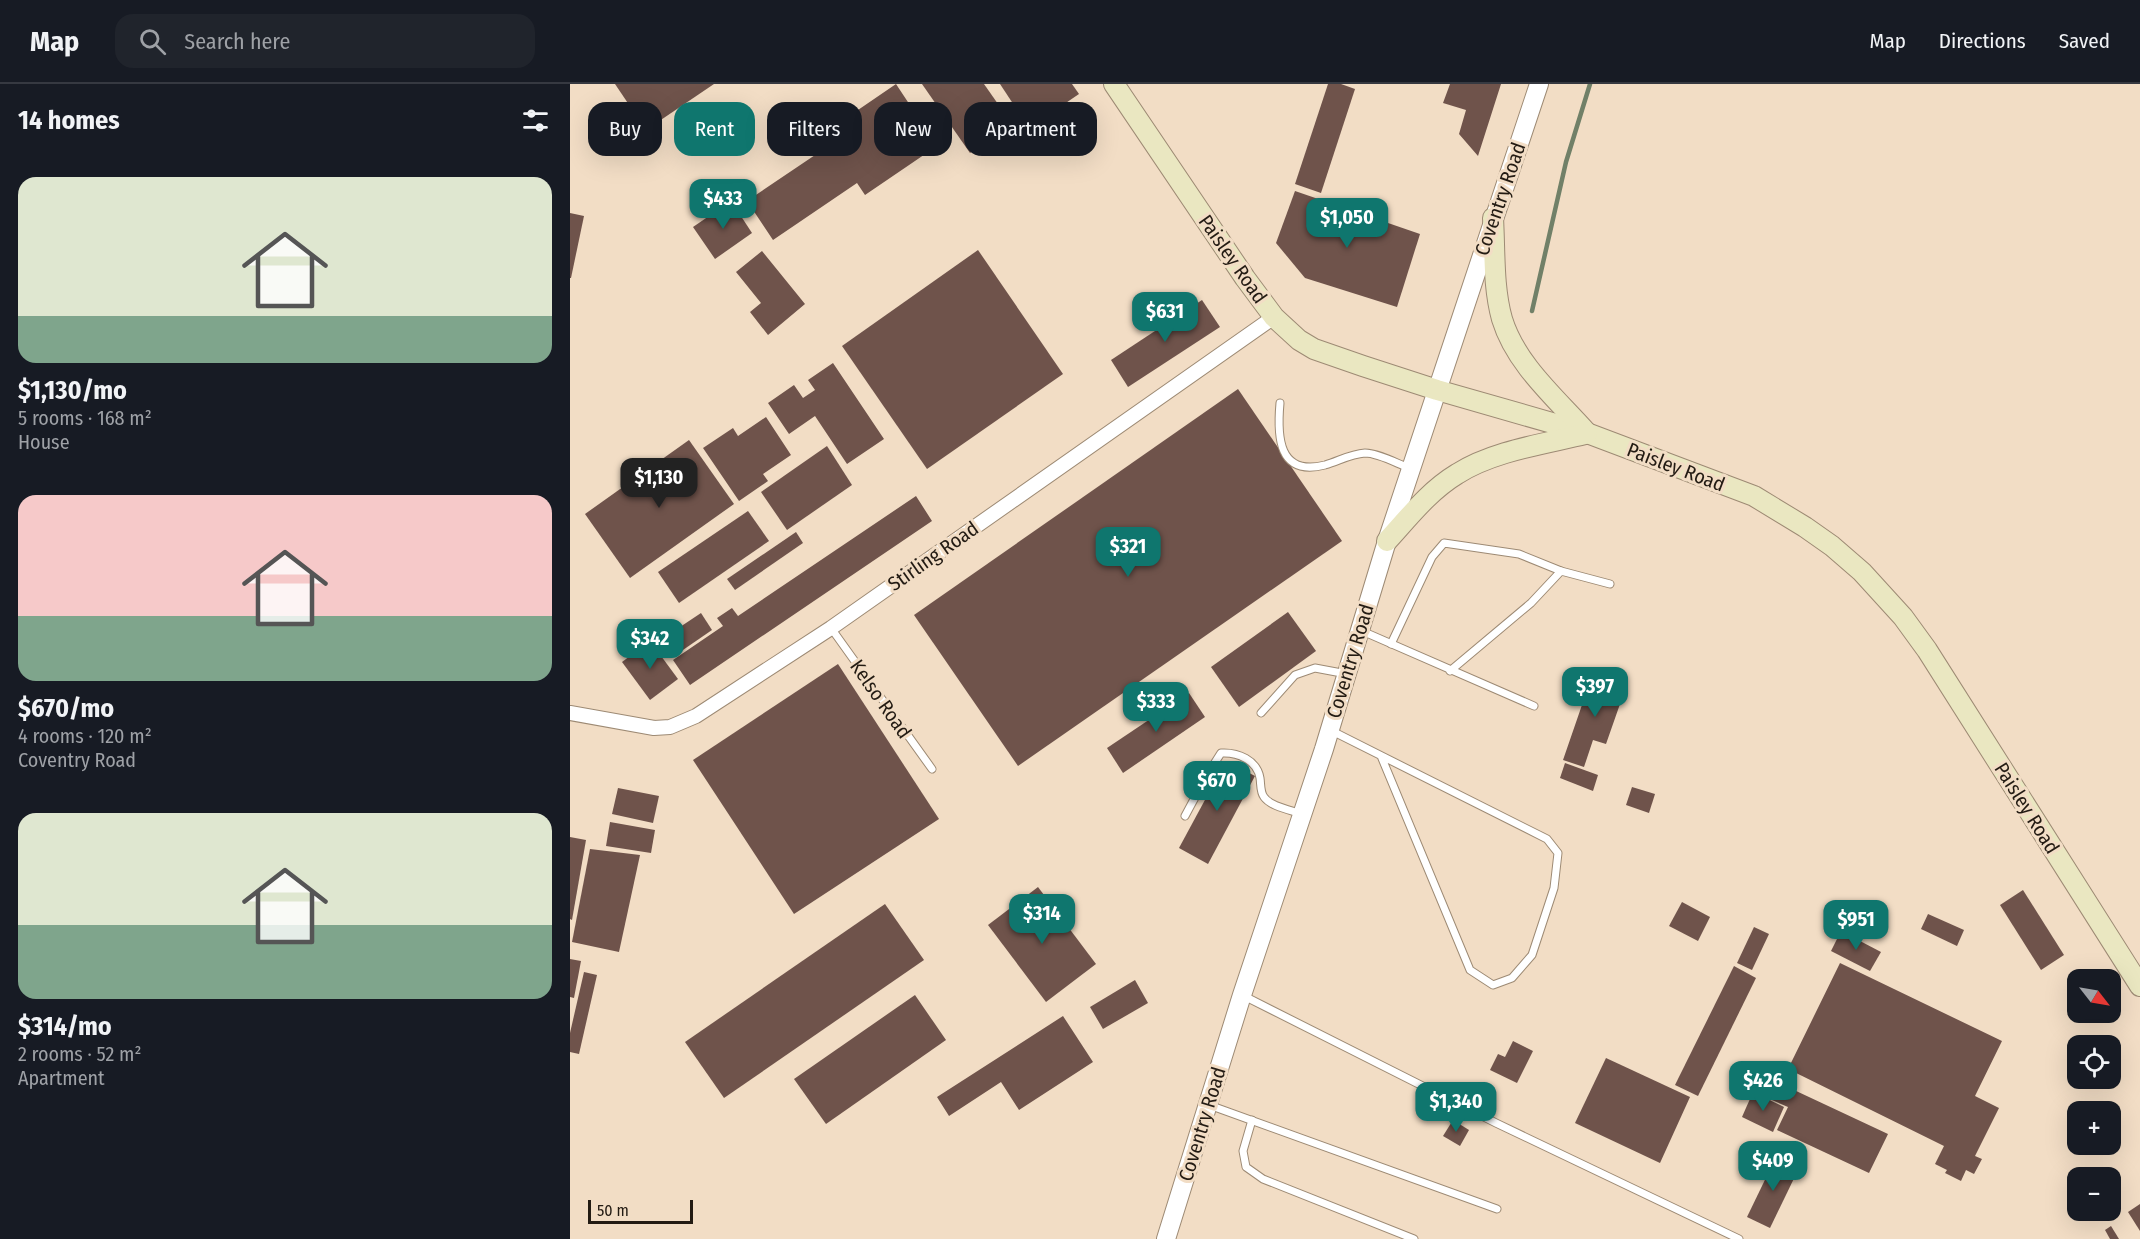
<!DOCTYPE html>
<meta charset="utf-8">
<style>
:root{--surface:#171b24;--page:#20242c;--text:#f1f3f6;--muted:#9ea1a6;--line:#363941;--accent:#0f766e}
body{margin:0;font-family:"Fira Sans Condensed",sans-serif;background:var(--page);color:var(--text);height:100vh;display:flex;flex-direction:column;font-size:22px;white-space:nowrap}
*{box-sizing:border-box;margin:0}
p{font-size:20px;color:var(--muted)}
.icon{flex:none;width:33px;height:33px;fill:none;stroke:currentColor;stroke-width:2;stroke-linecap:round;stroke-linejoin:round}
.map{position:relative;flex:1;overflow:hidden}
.sheet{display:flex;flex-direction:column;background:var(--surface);width:570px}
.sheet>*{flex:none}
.guide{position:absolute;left:18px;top:18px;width:570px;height:54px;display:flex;gap:12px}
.needle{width:39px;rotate:121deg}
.buttons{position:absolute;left:1497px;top:885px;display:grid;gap:12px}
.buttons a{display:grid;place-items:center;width:54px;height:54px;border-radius:12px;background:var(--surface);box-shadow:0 6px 24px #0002;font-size:30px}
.scale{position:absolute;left:18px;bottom:15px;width:105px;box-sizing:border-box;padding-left:6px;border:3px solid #231b13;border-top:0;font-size:16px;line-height:21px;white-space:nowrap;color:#231b13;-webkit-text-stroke:4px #f2ddc5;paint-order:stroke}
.price{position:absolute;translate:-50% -51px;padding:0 14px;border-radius:12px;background:var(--accent);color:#fff;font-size:20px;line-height:39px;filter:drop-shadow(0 2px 3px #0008)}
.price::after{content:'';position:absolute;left:50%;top:36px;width:18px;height:14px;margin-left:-9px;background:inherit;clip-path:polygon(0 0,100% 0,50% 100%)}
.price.active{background:#222;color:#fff}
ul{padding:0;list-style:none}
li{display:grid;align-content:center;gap:12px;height:318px;padding:0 18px}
li span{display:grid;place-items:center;height:186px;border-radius:18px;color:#555}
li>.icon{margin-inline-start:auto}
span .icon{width:108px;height:108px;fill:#fffc;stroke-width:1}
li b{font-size:26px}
h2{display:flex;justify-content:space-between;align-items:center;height:72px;padding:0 18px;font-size:26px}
.tag{padding:0 21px;border-radius:18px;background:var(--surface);box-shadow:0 6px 24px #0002;font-size:21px;line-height:54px}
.tag.active{background:var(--accent);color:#fff}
header{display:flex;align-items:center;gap:36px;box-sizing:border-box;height:84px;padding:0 30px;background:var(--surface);border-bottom:2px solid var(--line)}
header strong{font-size:28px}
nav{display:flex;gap:33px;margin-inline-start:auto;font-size:21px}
.search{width:420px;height:54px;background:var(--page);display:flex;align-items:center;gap:15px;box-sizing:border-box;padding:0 21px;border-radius:18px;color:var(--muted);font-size:22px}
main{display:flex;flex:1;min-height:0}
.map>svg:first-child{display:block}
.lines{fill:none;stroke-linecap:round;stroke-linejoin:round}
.stream{stroke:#718068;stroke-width:4.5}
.building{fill:#6f534b}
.service-casing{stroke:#9d8a74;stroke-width:9}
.minor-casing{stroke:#9d8a74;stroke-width:16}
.tertiary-casing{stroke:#9d8a74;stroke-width:20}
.secondary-casing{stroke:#9d8a74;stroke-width:22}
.service{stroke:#fff;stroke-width:7}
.minor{stroke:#fff;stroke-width:14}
.tertiary{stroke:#fff;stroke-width:18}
.secondary{stroke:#eae7c1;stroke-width:20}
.labels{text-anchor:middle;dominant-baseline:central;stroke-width:6;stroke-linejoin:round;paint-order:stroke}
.street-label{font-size:20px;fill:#231b13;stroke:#f2ddc5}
</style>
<header>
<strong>Map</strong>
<div class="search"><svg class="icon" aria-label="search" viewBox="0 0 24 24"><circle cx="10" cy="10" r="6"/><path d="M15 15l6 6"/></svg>Search here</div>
<nav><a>Map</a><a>Directions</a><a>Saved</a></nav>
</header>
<main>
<section class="sheet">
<h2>14 homes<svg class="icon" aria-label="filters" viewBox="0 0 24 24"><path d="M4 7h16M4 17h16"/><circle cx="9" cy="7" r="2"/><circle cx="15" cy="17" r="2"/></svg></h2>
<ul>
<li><span style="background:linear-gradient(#dfe7d0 75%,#7fa58c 0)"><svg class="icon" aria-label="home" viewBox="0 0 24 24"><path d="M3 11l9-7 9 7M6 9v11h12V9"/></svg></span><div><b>$1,130/mo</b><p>5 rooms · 168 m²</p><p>House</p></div></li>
<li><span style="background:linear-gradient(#f6c9c9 65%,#7fa58c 0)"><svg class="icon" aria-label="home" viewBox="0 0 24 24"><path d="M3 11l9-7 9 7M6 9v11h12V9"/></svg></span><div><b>$670/mo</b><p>4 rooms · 120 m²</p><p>Coventry Road</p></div></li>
<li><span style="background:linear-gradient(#dfe7d0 60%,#7fa58c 0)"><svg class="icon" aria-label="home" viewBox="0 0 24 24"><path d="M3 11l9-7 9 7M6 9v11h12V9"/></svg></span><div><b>$314/mo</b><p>2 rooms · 52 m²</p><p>Apartment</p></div></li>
</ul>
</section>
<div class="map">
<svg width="1570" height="1155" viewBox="0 0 1570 1155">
<rect width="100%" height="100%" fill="#f2ddc5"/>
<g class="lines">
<polyline class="stream" points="962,227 996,78 1020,0"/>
</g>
<g class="building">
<polygon points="45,0 144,0 76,46"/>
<polygon points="326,0 367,62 295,111 287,99 203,156 177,117 254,65 247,54"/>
<polygon points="352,0 414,0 442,40 400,69"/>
<polygon points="430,0 502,0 509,10 459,44"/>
<polygon points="758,0 771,0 785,5 751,109 725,100"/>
<polygon points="880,0 931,0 908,72 889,50 896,26 873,19"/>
<polygon points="725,107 850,150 827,223 735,194 706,159"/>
<polygon points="161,117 182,149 145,175 123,143"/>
<polygon points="0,129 14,132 1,194 0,194"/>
<polygon points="408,166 493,290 357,385 272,262"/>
<polygon points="192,167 235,220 198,251 180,228 191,219 166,188"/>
<polygon points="632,216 650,243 558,303 541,276"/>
<polygon points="263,279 314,355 277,380 245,332 219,350 198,319 224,301 233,314 245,306 238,296"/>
<polygon points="668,305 772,457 448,682 344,531"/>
<polygon points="196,333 221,371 193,390 198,397 169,417 133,364 163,344 168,352"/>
<polygon points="119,356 164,420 60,494 15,430"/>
<polygon points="257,362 282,401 217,446 191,408"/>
<polygon points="346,412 362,437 120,601 103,576 153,542 147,534 162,524 168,532"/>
<polygon points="178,427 199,457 109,519 88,488"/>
<polygon points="226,448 233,459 165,506 157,495"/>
<polygon points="718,528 746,567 669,623 641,583"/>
<polygon points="131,529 142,546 110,568 98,551"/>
<polygon points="80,557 108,595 80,616 52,578"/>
<polygon points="268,580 369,735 224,830 123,676"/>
<polygon points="1023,589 1057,600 1036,660 1023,656 1014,683 993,676"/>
<polygon points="619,609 635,633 553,689 537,664"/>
<polygon points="656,677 685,692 638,780 609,764"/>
<polygon points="995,679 1028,691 1023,707 990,694"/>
<polygon points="1062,703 1085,710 1079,729 1056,721"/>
<polygon points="48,704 89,712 83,739 42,730"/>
<polygon points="40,738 85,746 81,769 36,762"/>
<polygon points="0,753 16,756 2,836 0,835"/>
<polygon points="20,765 70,771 49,868 2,858"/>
<polygon points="468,803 526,880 476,918 418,841"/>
<polygon points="1453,806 1494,871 1471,886 1430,821"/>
<polygon points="1112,818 1140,833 1128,857 1099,842"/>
<polygon points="315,820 354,876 154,1014 115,958"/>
<polygon points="1358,830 1394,846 1387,862 1351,845"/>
<polygon points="1184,843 1199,850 1182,886 1167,879"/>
<polygon points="1271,847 1311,868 1300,887 1261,867"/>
<polygon points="0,875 11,877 4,914 0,913"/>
<polygon points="1270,879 1432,957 1405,1012 1429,1024 1405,1072 1412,1075 1404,1090 1396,1086 1391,1097 1375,1089 1377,1086 1365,1080 1374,1062 1218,985"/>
<polygon points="1164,882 1186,894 1128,1012 1105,1001"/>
<polygon points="14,888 27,891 9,970 0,968 0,949"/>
<polygon points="565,896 578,919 533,945 520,923"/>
<polygon points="345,911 376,956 256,1040 224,995"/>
<polygon points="493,932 523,978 449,1026 431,998 379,1032 367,1013"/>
<polygon points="943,957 963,967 947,999 920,986 928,970 935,973"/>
<polygon points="1036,974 1120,1013 1090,1079 1005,1039"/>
<polygon points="1196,993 1318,1050 1299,1089 1207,1046 1218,1023 1188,1010"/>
<polygon points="1183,1008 1214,1023 1203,1048 1172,1033"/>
<polygon points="883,1036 899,1046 890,1062 873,1052"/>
<polygon points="1206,1073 1229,1084 1200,1144 1177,1133"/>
<polygon points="1570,1120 1570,1147 1558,1128"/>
<polygon points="1541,1142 1549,1155 1540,1155 1535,1146"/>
</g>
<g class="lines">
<defs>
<g id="service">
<path d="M710,319c-3,33 -2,74 45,62 14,-4 25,-11 40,-12 13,0 31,10 44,15"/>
<polyline points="261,544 362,685"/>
<polyline points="792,547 964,622"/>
<polyline points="821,560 862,473 874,459 949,470 991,487"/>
<polyline points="880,587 961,519 991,487 1040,500"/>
<polyline points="691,629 725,591 745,584 777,590"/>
<polyline points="762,647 977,755 988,769 984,804 962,871 942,894 923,901 900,886 811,672"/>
<path d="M615,732l22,-41 14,-22c17,-1 36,7 39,25 1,6 0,14 4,19 7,10 27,13 38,17"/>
<polyline points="674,912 926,1039 1169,1155"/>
<polyline points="639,1021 927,1125"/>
<polyline points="682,1036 673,1067 676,1083 693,1095 844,1155"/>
</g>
<polyline id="minor" points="0,629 84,644 100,643 126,632 261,544 704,233"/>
<polyline id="tertiary" points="596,1155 672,911 754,665 817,457 969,0"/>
<g id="secondary">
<polyline points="544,0 675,194 704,233 729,256 744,265 793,282 867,306 1017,349 1184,412 1235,443 1262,462 1292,488 1333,533 1357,566 1570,902"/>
<path d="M923,134c2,33 0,69 9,101 14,46 55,80 85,114"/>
<path d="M817,457c22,-24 42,-50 70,-67 36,-23 87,-30 128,-40"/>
</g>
</defs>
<use href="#service" class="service-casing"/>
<use href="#minor" class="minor-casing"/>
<use href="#tertiary" class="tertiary-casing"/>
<use href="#secondary" class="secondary-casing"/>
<use href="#service" class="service"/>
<use href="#minor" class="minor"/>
<use href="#tertiary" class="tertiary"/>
<use href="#secondary" class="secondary"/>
</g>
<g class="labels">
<g class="street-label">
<text transform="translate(930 115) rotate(-71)">Coventry Road</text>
<text transform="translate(663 175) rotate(55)">Paisley Road</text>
<text transform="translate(1106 383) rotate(21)">Paisley Road</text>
<text transform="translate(363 472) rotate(-35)">Stirling Road</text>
<text transform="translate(780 577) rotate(-73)">Coventry Road</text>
<text transform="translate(311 615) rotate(55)">Kelso Road</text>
<text transform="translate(1457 724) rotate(58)">Paisley Road</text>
<text transform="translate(632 1040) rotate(-73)">Coventry Road</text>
</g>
</g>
</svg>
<div class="buttons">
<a><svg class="needle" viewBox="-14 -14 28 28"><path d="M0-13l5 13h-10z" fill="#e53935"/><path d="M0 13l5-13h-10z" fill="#9ea1a6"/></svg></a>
<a><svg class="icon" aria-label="locate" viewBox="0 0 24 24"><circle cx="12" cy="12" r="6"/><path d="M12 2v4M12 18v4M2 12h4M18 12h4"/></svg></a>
<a>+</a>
<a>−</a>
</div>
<div class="scale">50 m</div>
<b class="price" style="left:153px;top:146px">$433</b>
<b class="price" style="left:777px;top:165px">$1,050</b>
<b class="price" style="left:595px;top:259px">$631</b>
<b class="price active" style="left:89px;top:425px">$1,130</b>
<b class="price" style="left:558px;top:494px">$321</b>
<b class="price" style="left:80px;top:586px">$342</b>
<b class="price" style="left:1025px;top:634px">$397</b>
<b class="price" style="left:586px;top:649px">$333</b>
<b class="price" style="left:647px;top:728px">$670</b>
<b class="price" style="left:472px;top:861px">$314</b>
<b class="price" style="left:1286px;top:867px">$951</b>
<b class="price" style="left:1193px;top:1028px">$426</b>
<b class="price" style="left:886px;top:1049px">$1,340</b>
<b class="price" style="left:1203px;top:1108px">$409</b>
<div class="guide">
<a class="tag">Buy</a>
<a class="tag active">Rent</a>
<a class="tag">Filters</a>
<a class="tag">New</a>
<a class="tag">Apartment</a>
</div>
</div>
</main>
